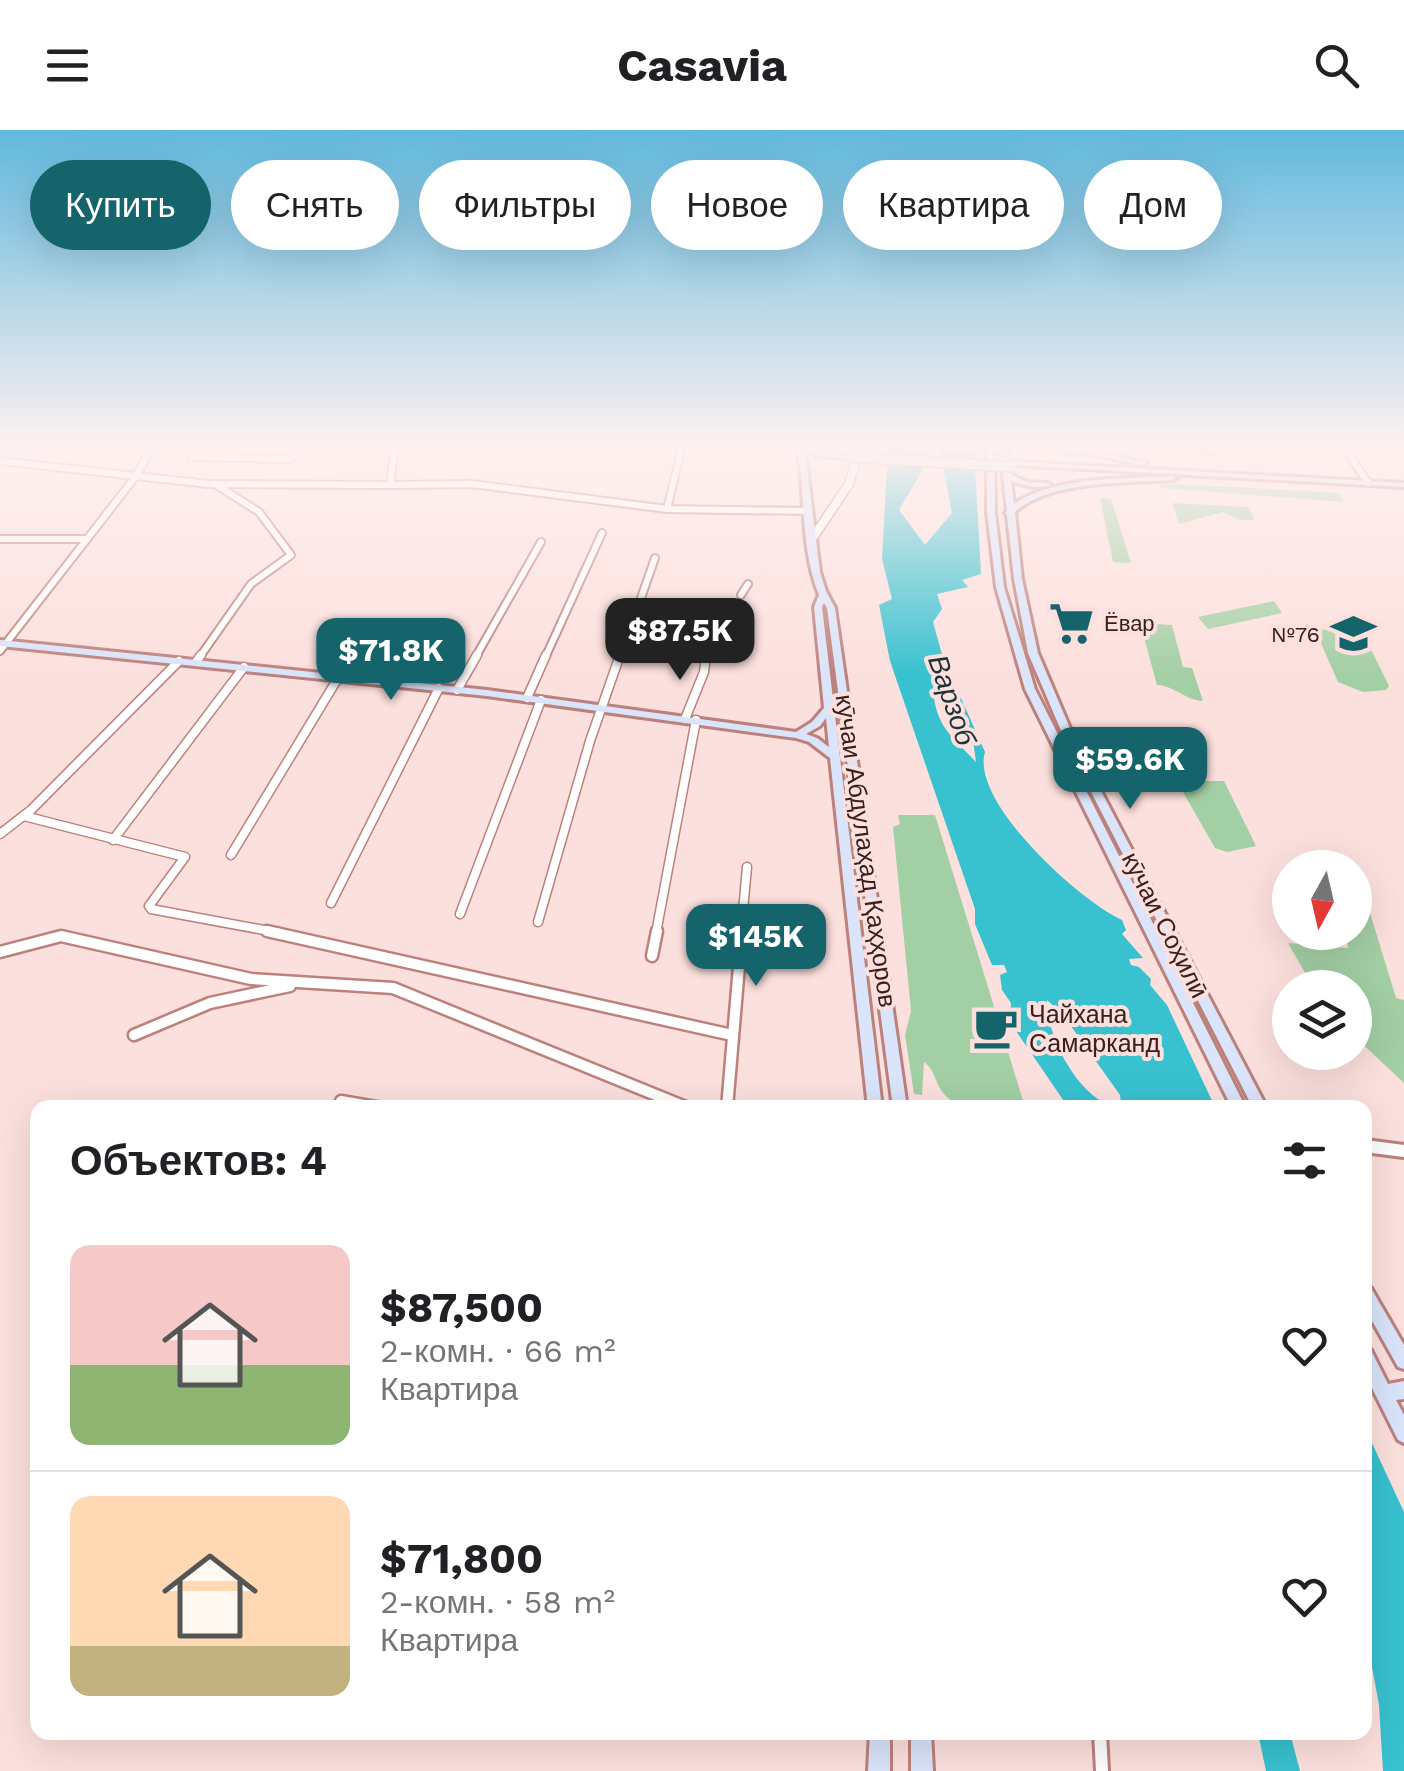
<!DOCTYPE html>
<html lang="ru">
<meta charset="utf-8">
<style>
:root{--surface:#fff;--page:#f6f6f6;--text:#202124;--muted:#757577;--line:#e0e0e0;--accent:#15636b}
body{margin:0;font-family:"Work Sans",sans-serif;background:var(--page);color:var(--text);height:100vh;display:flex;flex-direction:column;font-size:38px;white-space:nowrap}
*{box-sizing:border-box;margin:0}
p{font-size:32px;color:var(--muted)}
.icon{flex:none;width:55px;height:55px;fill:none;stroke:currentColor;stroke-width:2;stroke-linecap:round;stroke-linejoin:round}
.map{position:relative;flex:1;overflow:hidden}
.side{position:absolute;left:30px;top:970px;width:1342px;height:640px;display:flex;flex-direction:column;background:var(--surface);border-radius:20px;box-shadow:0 10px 40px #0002}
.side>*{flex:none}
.guide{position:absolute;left:30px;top:30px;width:1345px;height:90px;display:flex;gap:20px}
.needle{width:65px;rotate:188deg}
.fabs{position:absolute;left:1272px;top:720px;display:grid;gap:20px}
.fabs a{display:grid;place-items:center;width:100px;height:100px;border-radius:50%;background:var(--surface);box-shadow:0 10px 40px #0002;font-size:50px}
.price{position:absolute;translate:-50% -85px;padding:0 22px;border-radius:20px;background:var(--accent);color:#fff;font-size:32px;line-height:65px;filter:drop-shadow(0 2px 5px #0008)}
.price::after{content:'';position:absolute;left:50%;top:60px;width:30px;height:22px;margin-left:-15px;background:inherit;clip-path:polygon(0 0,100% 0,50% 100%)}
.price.active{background:#222;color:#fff}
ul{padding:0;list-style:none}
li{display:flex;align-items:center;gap:30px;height:250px;padding:0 40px}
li+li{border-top:2px solid var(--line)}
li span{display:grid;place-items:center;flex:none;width:280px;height:200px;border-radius:20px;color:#555}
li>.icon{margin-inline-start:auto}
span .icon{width:120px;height:120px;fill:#fffc;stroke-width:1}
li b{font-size:42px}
h2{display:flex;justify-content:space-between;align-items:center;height:120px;padding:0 40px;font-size:42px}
.tag{padding:0 35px;border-radius:45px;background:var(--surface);box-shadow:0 10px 40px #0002;font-size:35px;line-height:90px}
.tag.active{background:var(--accent);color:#fff}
header{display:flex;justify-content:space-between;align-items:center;height:130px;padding:0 40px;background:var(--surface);font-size:45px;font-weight:700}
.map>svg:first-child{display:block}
.green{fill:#a3cfa4}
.water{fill:#38c1cf;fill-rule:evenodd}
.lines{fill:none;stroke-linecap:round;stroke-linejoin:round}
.minor-far3-casing{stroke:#bd817b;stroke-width:10}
.minor-far2-casing{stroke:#bd817b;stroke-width:11}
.minor-far1-casing{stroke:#bd817b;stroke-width:15}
.minor-casing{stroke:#bd817b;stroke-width:18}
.tertiary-far1-casing{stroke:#bd817b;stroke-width:11}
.tertiary-casing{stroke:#bd817b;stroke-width:18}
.secondary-casing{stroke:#bd817b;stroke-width:6}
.minor-far3{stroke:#fff;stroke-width:6}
.minor-far2{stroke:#fff;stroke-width:8}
.minor-far1{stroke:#fff;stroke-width:10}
.minor{stroke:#fff;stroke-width:12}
.tertiary-far1{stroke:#fff;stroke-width:8}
.tertiary{stroke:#fff;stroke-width:12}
.secondary{fill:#dae4fa;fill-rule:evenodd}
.secondary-bridge-casing{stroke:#bd817b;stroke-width:12;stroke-linecap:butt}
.secondary-bridge{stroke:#dae4fa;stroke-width:9}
.wall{fill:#d79f9a}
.labels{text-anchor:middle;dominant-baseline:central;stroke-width:8;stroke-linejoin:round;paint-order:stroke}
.far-poi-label{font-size:22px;fill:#39201e;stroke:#fce0dd;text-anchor:start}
.street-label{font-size:25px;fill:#39201e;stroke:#fce0dd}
.poi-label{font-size:25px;fill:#39201e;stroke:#fce0dd;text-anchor:start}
.water-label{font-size:28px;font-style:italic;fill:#1c3235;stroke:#fce0dd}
</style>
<header><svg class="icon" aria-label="menu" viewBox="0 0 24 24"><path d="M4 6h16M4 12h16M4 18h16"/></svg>Casavia<svg class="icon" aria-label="search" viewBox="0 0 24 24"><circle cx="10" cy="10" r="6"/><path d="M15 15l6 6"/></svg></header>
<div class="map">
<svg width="1404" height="1641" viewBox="0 0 1404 1641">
<rect width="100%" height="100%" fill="#fce0dd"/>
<g class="green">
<polygon points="1173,354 1339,363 1344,372 1161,358 1160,355"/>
<polygon points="1100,368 1111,369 1131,433 1113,432"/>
<polygon points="1172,373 1249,377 1254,390 1240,390 1223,382 1179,394"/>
<polygon points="1274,471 1282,483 1208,499 1198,487"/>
<path d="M1140,493l32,2 11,42 9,1 11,33c-18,-1 -28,-15 -46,-16z"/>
<polygon points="1333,495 1364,505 1389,556 1386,560 1363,562 1338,552 1316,502"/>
<polygon points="1167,634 1178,634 1187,651 1224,651 1256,716 1227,722 1215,718"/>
<path d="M898,685h37l90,292c-28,1 -67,9 -84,-17 -7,-11 -6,-20 -17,-28l-2,33 -8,-1 -9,-59 6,-24 -18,-184 7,-3z"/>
<polygon points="1355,780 1370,783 1396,868 1404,870 1404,953 1355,907 1355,858 1313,857 1288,813 1348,818 1346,803 1355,802"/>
</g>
<g class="water">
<path d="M888,317h42l-4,17 -27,46 26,35 27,-32 -13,-66h35l7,127 -19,6 6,7 -31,7 5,15 -9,13 10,36 42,94c-15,50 95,149 137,168l4,10 -4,4 21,24 -14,1 2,6 8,2 12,12 -1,6 17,20 48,102h-147l-52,-76 -6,-15 1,-13 -9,-13 -2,-15 7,-3 -3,-7h-12l-17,-41v-15l-85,-248 -11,-56 13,-6 -10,-40zM933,555l39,48 4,29c-24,-26 -42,-36 -43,-77zM1047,870l16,15 57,80 1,8 -5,4c-38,-8 -70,-72 -69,-107z"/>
<polygon points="1365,1298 1404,1382 1404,1641 1383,1641 1379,1575 1365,1499"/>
<polygon points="1258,1603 1290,1603 1300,1641 1266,1641"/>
</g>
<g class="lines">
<defs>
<g id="minor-far3">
<polyline points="1344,317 1368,353"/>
<polyline points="191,327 291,329 299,317"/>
<polyline points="0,331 208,354 390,355 395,317"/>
<polyline points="390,355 472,354 667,379 808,381"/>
<polyline points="667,379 682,317"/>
<polyline points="0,409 87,409"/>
<polyline points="741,465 748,454"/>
<polyline points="0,521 136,346 152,317"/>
<polyline points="199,528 251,454 291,425 259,382 215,354"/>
<polyline points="475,528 541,412"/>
<polyline points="545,528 602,403"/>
<polyline points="620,528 655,428"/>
<polyline points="706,528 707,521"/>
</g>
<g id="minor-far2">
<polyline points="196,532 201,525"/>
<polyline points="457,560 477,525"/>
<polyline points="527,568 546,525"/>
<polyline points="685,589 704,542 706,525"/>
<polyline points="24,686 185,727 149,776 151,779 280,803"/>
<polyline points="0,704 31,680 179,531"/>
<polyline points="113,710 244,537"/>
<polyline points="231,725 338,548"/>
<polyline points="331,773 439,558"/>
<polyline points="460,784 541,570"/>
<polyline points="538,792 590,611 620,525"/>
<polyline points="656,803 696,590"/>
<polyline points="741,803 747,737"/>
</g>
<g id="minor-far1">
<polyline points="267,801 732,905"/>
<polyline points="0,822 61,806 251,849 393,858 688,978"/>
<polyline points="652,826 657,801"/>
<polyline points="134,905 210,873 290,856"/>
<polyline points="341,971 382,978"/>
<polyline points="727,978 742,801"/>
</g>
<polyline id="minor" points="1100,1602 1102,1641"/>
<polyline id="tertiary-far1" points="812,409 849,354 860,317"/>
<polyline id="tertiary" points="1365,1016 1404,1021"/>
<g id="secondary">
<path d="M797,317h10l10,4 36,6 -4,2 -34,-4 -10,-4 15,121 6,19 9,17 72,500h-14l-66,-500 -3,-5 -2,4 60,501h-14l-38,-350 -21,-16 -13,-4 -309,-42 -487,-50v-6l487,50 309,42 16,-10 12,-14 -10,-101 5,-12c-19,-46 -13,-99 -22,-148zM826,588l3,29 -12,-9 -11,-4 14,-8z"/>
<polygon points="987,317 994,317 995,382 1004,457 1035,559 1246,978 1232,978 1025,559 996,457 987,382"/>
<path d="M1000,317h8l1,14 395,22v4l-394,-22 1,9 15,8 21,1 4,2c-12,5 -28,1 -40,-5l3,24c39,-28 112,-25 159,-28l4,2 -4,2c-46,3 -123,0 -158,32l7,67 16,74 40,94 189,361h-14l-185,-361 -40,-94 -14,-74 -7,-64 -2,-2 2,-2z"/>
<polygon points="1043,317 1073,317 1147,333 1143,335 1075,321 1072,324"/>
<polygon points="1365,1155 1371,1158 1404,1215 1404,1239 1398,1237 1365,1178"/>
<polygon points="1365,1218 1371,1220 1388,1254 1404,1251 1404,1269 1396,1270 1404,1285 1404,1313 1398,1310 1365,1244"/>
<polygon points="870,1602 890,1602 890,1641 868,1641"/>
<polygon points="911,1602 931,1602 933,1641 911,1641"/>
</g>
</defs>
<use href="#minor-far3" class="minor-far3-casing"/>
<use href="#minor-far2" class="minor-far2-casing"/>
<use href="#minor-far1" class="minor-far1-casing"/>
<use href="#minor" class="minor-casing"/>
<use href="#tertiary-far1" class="tertiary-far1-casing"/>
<use href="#tertiary" class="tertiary-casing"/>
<use href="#secondary" class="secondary-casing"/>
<use href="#minor-far3" class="minor-far3"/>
<use href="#minor-far2" class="minor-far2"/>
<use href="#minor-far1" class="minor-far1"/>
<use href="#minor" class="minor"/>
<use href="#tertiary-far1" class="tertiary-far1"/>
<use href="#tertiary" class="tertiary"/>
<use href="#secondary" class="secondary"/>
<defs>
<polyline id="secondary-bridge" points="849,327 1011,337"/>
</defs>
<use href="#secondary-bridge" class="secondary-bridge-casing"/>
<use href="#secondary-bridge" class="secondary-bridge"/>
</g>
<polygon class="wall" points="1199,317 1218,317 1215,328 1202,327"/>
<linearGradient id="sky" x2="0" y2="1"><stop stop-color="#61b9de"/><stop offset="0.58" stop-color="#fef1f0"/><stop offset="1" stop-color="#fef1f0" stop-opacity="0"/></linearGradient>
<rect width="1404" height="546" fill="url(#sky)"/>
<defs>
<symbol id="supermarket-bare" viewBox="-9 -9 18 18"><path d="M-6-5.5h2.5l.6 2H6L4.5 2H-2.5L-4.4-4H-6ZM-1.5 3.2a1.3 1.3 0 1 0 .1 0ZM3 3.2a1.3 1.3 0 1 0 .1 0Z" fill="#15636b" stroke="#fce0dd" stroke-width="2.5" paint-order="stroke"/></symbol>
<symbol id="school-bare" viewBox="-9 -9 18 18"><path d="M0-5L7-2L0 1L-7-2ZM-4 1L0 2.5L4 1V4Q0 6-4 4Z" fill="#15636b" stroke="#fce0dd" stroke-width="2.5" paint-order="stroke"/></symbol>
<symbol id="cafe-bare" viewBox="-9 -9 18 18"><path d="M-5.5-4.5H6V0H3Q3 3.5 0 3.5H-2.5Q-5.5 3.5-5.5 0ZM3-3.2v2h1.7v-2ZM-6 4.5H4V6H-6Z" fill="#15636b" stroke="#fce0dd" stroke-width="2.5" paint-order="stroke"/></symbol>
</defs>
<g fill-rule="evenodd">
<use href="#supermarket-bare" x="1040" y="462" width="63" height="63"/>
<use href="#school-bare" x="1322" y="472" width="63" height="63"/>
<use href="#cafe-bare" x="964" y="866" width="63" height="63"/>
</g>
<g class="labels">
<g class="far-poi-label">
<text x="1104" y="493">Ёвар</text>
<text x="1320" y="504" text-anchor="end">№76</text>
</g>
<g class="street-label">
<text transform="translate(866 721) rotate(82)">кӯчаи Абдулаҳад Қаҳҳоров</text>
<text transform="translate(1165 795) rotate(63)">кӯчаи Соҳилӣ</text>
</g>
<g class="poi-label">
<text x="1029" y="884">Чайхана<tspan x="1029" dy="29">Самарканд</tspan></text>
</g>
<g class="water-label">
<text transform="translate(952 570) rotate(71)">Варзоб</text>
</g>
</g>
</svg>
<div class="fabs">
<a><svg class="needle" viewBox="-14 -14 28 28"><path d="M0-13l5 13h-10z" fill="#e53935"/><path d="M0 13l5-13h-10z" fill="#757577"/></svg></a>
<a><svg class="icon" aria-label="layers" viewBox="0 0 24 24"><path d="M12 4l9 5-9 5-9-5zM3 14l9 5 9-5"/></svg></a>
</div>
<b class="price active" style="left:680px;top:553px">$87.5K</b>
<b class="price" style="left:391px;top:573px">$71.8K</b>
<b class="price" style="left:1130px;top:682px">$59.6K</b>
<b class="price" style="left:756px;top:859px">$145K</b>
<div class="guide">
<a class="tag active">Купить</a>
<a class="tag">Снять</a>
<a class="tag">Фильтры</a>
<a class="tag">Новое</a>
<a class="tag">Квартира</a>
<a class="tag">Дом</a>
</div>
<section class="side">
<h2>Объектов: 4<svg class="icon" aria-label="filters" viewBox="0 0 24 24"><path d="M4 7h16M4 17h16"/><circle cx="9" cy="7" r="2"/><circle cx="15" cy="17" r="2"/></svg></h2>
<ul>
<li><span style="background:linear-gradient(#f6c9c9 60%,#8fb573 0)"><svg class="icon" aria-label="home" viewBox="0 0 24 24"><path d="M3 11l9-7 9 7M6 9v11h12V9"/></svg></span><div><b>$87,500</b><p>2-комн. · 66 m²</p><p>Квартира</p></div><svg class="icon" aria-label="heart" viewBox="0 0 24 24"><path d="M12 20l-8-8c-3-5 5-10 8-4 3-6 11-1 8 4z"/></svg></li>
<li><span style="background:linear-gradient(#ffd9b3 75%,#c2b280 0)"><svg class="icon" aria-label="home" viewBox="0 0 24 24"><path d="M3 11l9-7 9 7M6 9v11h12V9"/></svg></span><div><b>$71,800</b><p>2-комн. · 58 m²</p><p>Квартира</p></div><svg class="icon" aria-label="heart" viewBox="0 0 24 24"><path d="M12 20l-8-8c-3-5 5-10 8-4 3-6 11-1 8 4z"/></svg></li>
</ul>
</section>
</div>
